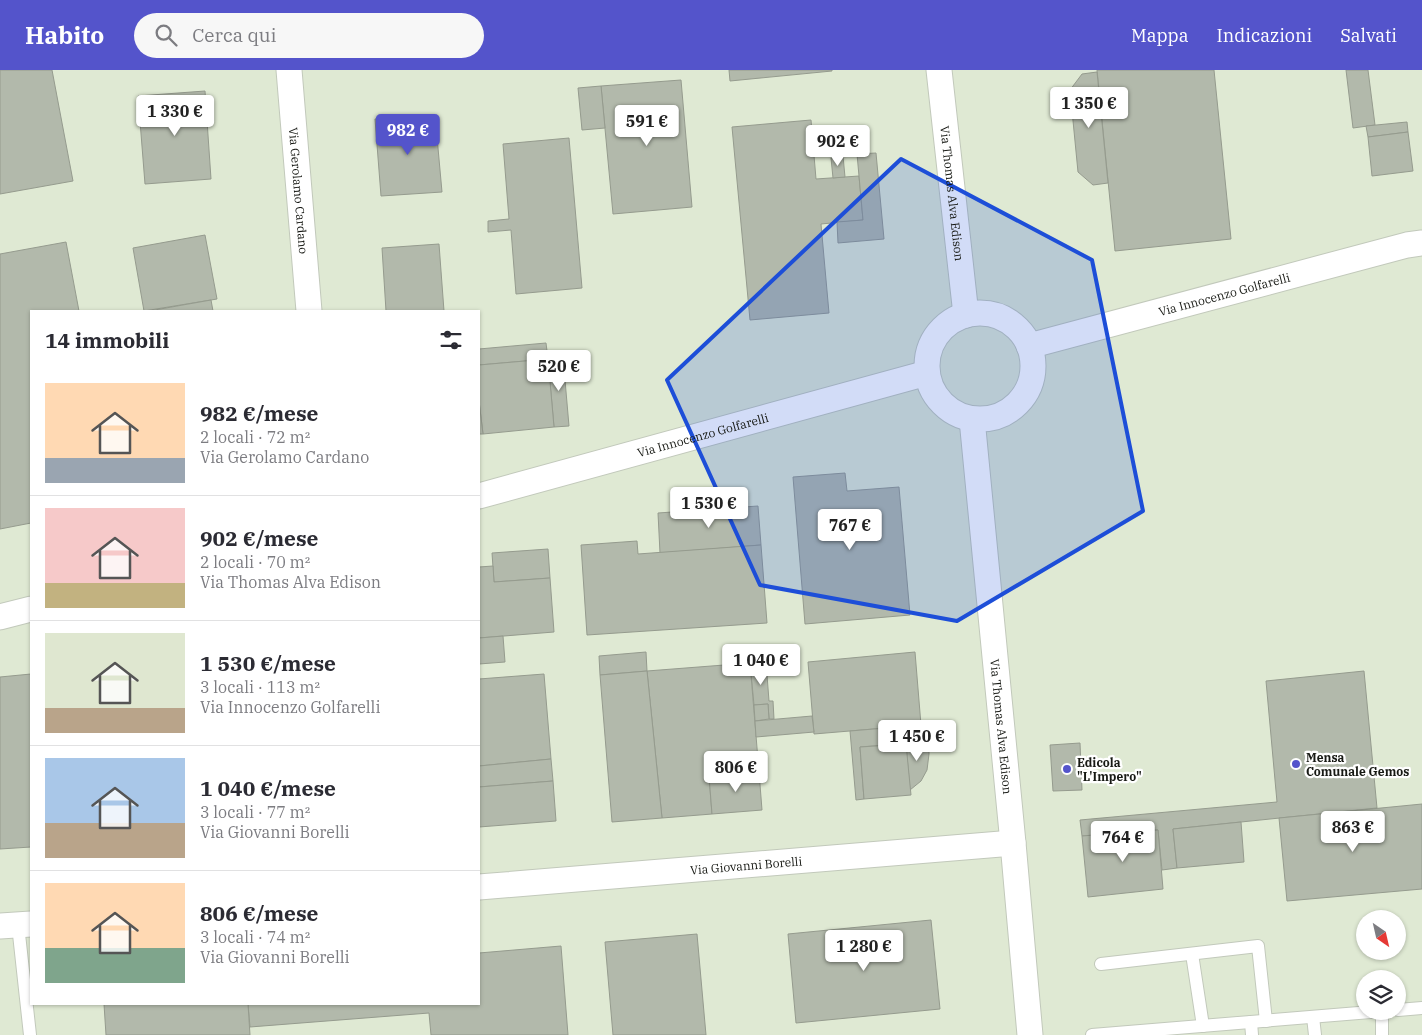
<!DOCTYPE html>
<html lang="it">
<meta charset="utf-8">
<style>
:root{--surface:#fff;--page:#f7f7f7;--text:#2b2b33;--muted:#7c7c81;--line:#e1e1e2;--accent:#5454cb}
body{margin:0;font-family:"IBM Plex Serif",serif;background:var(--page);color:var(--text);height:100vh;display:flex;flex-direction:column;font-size:19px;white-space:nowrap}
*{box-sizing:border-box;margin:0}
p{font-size:16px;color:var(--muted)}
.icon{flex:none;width:28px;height:28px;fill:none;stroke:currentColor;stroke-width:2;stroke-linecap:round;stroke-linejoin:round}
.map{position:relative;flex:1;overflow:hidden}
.drawer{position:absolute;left:30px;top:240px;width:450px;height:695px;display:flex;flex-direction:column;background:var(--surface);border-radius:0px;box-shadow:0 1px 4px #0004}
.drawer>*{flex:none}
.needle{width:32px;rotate:146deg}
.controls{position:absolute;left:1356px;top:840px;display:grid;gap:10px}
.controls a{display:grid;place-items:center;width:50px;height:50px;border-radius:50%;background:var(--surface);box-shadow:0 1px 4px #0004;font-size:25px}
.price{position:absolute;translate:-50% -42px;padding:0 11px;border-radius:5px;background:#fff;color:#222;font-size:16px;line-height:32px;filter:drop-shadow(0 1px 2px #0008)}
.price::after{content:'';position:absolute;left:50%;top:30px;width:15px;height:11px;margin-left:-8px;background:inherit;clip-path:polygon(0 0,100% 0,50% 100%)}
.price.active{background:var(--accent);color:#fff}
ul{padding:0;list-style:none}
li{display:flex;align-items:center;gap:15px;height:125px;padding:0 15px}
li+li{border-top:1px solid var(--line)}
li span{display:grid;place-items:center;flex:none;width:140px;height:100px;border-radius:0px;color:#555}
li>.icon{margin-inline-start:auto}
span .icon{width:60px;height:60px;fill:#fffc;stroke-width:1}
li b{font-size:21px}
h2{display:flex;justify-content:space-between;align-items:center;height:60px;padding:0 15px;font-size:21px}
header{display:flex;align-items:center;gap:30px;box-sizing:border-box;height:70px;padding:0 25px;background:var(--accent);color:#fff}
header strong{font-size:24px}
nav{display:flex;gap:28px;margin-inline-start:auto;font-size:18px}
.search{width:350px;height:45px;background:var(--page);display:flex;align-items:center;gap:12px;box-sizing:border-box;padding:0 18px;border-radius:28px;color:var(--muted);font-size:19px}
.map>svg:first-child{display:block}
.built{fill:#dfe9d3;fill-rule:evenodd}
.building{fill:#b2b9ab;stroke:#959b8e}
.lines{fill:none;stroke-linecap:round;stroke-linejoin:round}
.service-casing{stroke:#c2c9bb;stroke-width:14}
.minor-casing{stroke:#c2c9bb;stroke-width:27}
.service{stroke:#fff;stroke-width:12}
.minor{stroke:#fff;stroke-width:25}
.marked{fill:#1d4ed8;fill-opacity:0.2;stroke:#1d4ed8;stroke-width:4;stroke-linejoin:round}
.poi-dot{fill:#5454cb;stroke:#fff;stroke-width:2}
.labels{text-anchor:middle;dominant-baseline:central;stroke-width:4.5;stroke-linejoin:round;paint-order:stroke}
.street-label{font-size:12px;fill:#171914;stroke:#fff}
.poi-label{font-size:12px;font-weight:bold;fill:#171914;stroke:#fff;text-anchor:start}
</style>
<header>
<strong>Habito</strong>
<div class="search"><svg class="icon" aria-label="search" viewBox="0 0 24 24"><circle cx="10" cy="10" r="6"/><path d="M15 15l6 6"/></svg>Cerca qui</div>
<nav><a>Mappa</a><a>Indicazioni</a><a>Salvati</a></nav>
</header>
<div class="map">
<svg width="1422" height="965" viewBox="0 0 1422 965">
<rect width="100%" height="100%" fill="#edf4e5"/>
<path class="built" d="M0,0h1422v965h-1422zM31,241h448v693h-448zM1365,849h33v32h-33zM1365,909h33v32h-33z"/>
<g class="building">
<polygon points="0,0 52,0 73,111 0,124"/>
<polygon points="729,0 832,0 832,1 730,11"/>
<polygon points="1097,0 1214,0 1231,169 1115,181"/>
<polygon points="1346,0 1368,0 1375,55 1353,58"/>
<polygon points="1097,2 1108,113 1093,115 1078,102 1070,20 1082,4"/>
<polygon points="681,10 692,137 613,144 601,16"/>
<polygon points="601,16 605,58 582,60 578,18"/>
<polygon points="205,21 211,109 145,114 138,26"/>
<polygon points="435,45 442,122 381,126 375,49"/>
<polygon points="811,50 816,109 859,106 863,150 821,154 829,243 750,250 732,57"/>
<polygon points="1407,52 1408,62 1368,67 1366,56"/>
<polygon points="1408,62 1413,101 1372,106 1368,67"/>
<polygon points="569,68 582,218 516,224 511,160 488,162 488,151 509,149 503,74"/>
<polygon points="876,83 884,169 838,173 837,152 863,150 857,84"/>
<polygon points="843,86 845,107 833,108 831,88"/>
<polygon points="205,165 217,229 144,241 133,178"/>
<polygon points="66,172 79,241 31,241 31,453 0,459 0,184"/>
<polygon points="439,174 444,241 386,241 382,178"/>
<polygon points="211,230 213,241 149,241"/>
<polygon points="546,273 548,289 479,295 479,279"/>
<polygon points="563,287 569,356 554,357 548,289"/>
<polygon points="548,289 554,357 483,364 479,331 479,295"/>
<polygon points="479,331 483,364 479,364"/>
<polygon points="845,403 847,421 899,417 910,545 805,554 793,407"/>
<polygon points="758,436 761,475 660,483 658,443"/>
<polygon points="637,471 638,484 761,475 767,553 587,565 581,475"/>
<polygon points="548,479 550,508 494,512 492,483"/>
<polygon points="493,496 494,512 550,508 554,562 479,568 479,497"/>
<polygon points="503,566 505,592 479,594 479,568"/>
<polygon points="646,582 647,601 600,605 599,586"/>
<polygon points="915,582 921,655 814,664 808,592"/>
<polygon points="766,592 769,631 773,631 774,649 769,649 768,634 754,635 750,593"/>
<polygon points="750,593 759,702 709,706 712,744 662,748 647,601"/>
<polygon points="647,601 662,748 612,752 600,605"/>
<polygon points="1364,601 1377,738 1173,759 1177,798 1162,800 1158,760 1082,766 1080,750 1277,732 1266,611"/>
<polygon points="31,604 31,777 0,779 0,607"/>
<polygon points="544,604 551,689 479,696 479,609"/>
<polygon points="768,634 769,649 755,651 754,635"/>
<polygon points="812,646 814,662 756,667 755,651"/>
<polygon points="921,655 923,672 860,677 864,729 856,730 850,661"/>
<polygon points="926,672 929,674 929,684 927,700 921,711 910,720 906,674"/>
<polygon points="1080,673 1082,720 1053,721 1050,675"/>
<polygon points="906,674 911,725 864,729 860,677"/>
<polygon points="551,689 553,711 479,717 479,696"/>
<polygon points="759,702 762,740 712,744 709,706"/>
<polygon points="553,711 556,751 479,757 479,717"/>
<polygon points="1422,734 1422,819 1287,831 1279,748"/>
<polygon points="1241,752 1244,792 1177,798 1173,759"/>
<polygon points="1158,760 1163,819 1088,827 1082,766"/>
<polygon points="931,850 940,939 796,953 788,864"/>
<polygon points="697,864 706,965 613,965 605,872"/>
<polygon points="561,876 568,965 431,965 429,943 250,957 248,934 479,934 479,883"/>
<polygon points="104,934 248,934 250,965 106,965"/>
</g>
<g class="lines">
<defs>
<g id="service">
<polyline points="18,855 30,965"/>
<polyline points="1192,884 1203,956"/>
<polyline points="1101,894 1258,876 1266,951"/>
<polyline points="1398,940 1422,938"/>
<polyline points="1382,941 1382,965"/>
<polyline points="1313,947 1315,965"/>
<polyline points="1251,952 1252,965"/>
<polyline points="1092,965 1383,941"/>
</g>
<g id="minor">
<path id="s1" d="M289,0l20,241"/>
<path id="s2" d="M939,0l27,245"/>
<circle cx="980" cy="296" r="53"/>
<path id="s3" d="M1029,276l378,-101 15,-2"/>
<path id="s4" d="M972,349l41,424 17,192"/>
<path id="s5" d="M479,426l448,-123"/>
<polyline points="0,547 31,539"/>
<path id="s6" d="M479,817l534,-44"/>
<polyline points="0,856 31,854"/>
</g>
</defs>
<use href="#service" class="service-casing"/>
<use href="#minor" class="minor-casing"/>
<use href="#service" class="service"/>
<use href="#minor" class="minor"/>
</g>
<path class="marked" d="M901,89l191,101 51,251 -186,110 -197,-36 -93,-205z"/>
<g class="poi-dot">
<circle cx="1296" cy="694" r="5"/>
<circle cx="1067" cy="699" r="5"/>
</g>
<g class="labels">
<g class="street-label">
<text stroke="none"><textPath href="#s1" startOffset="121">Via Gerolamo Cardano</textPath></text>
<text stroke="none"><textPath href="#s2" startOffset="124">Via Thomas Alva Edison</textPath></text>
<text stroke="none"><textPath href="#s3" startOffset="202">Via Innocenzo Golfarelli</textPath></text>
<text stroke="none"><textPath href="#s5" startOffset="232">Via Innocenzo Golfarelli</textPath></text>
<text stroke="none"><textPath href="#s4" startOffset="309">Via Thomas Alva Edison</textPath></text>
<text stroke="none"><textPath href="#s6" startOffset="268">Via Giovanni Borelli</textPath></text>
</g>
<g class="poi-label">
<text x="1306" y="687">Mensa<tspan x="1306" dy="14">Comunale Gemos</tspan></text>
<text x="1077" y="692">Edicola<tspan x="1077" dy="14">"L'Impero"</tspan></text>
</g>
</g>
</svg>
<div class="controls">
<a><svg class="needle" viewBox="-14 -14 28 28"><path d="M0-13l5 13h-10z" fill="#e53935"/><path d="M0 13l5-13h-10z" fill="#7c7c81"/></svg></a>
<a><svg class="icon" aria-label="layers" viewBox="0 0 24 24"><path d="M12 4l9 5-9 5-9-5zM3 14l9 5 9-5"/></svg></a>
</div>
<b class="price" style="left:1089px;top:59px">1 350 €</b>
<b class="price" style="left:175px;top:67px">1 330 €</b>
<b class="price" style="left:647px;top:77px">591 €</b>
<b class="price active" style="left:408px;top:86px">982 €</b>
<b class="price" style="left:838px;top:97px">902 €</b>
<b class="price" style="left:559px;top:322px">520 €</b>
<b class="price" style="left:709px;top:459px">1 530 €</b>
<b class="price" style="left:850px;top:481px">767 €</b>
<b class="price" style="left:761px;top:616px">1 040 €</b>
<b class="price" style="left:917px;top:692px">1 450 €</b>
<b class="price" style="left:736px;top:723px">806 €</b>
<b class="price" style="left:1353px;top:783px">863 €</b>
<b class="price" style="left:1123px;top:793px">764 €</b>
<b class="price" style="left:864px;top:902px">1 280 €</b>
<section class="drawer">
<h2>14 immobili<svg class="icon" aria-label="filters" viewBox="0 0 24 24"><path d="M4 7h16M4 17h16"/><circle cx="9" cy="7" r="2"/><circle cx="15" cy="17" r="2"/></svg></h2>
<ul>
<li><span style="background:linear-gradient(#ffd9b3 75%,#9aa5b1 0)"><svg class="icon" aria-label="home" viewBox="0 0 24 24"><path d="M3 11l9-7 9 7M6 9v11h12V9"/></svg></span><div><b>982 €/mese</b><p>2 locali · 72 m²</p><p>Via Gerolamo Cardano</p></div></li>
<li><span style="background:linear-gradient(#f6c9c9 75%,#c2b280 0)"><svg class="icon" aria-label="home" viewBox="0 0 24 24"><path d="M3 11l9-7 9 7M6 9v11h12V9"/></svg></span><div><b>902 €/mese</b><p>2 locali · 70 m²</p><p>Via Thomas Alva Edison</p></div></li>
<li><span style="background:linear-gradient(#dfe7d0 75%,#b9a48a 0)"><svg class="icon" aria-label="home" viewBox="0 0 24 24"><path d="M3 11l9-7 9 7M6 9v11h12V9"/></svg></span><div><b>1 530 €/mese</b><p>3 locali · 113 m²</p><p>Via Innocenzo Golfarelli</p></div></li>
<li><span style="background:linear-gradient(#a9c7e8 65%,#b9a48a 0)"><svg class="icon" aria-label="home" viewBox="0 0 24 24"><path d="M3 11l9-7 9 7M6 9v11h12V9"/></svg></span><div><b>1 040 €/mese</b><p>3 locali · 77 m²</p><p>Via Giovanni Borelli</p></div></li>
<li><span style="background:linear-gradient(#ffd9b3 65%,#7fa58c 0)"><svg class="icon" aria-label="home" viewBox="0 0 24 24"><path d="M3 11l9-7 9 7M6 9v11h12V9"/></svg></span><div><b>806 €/mese</b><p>3 locali · 74 m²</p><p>Via Giovanni Borelli</p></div></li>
</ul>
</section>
</div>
